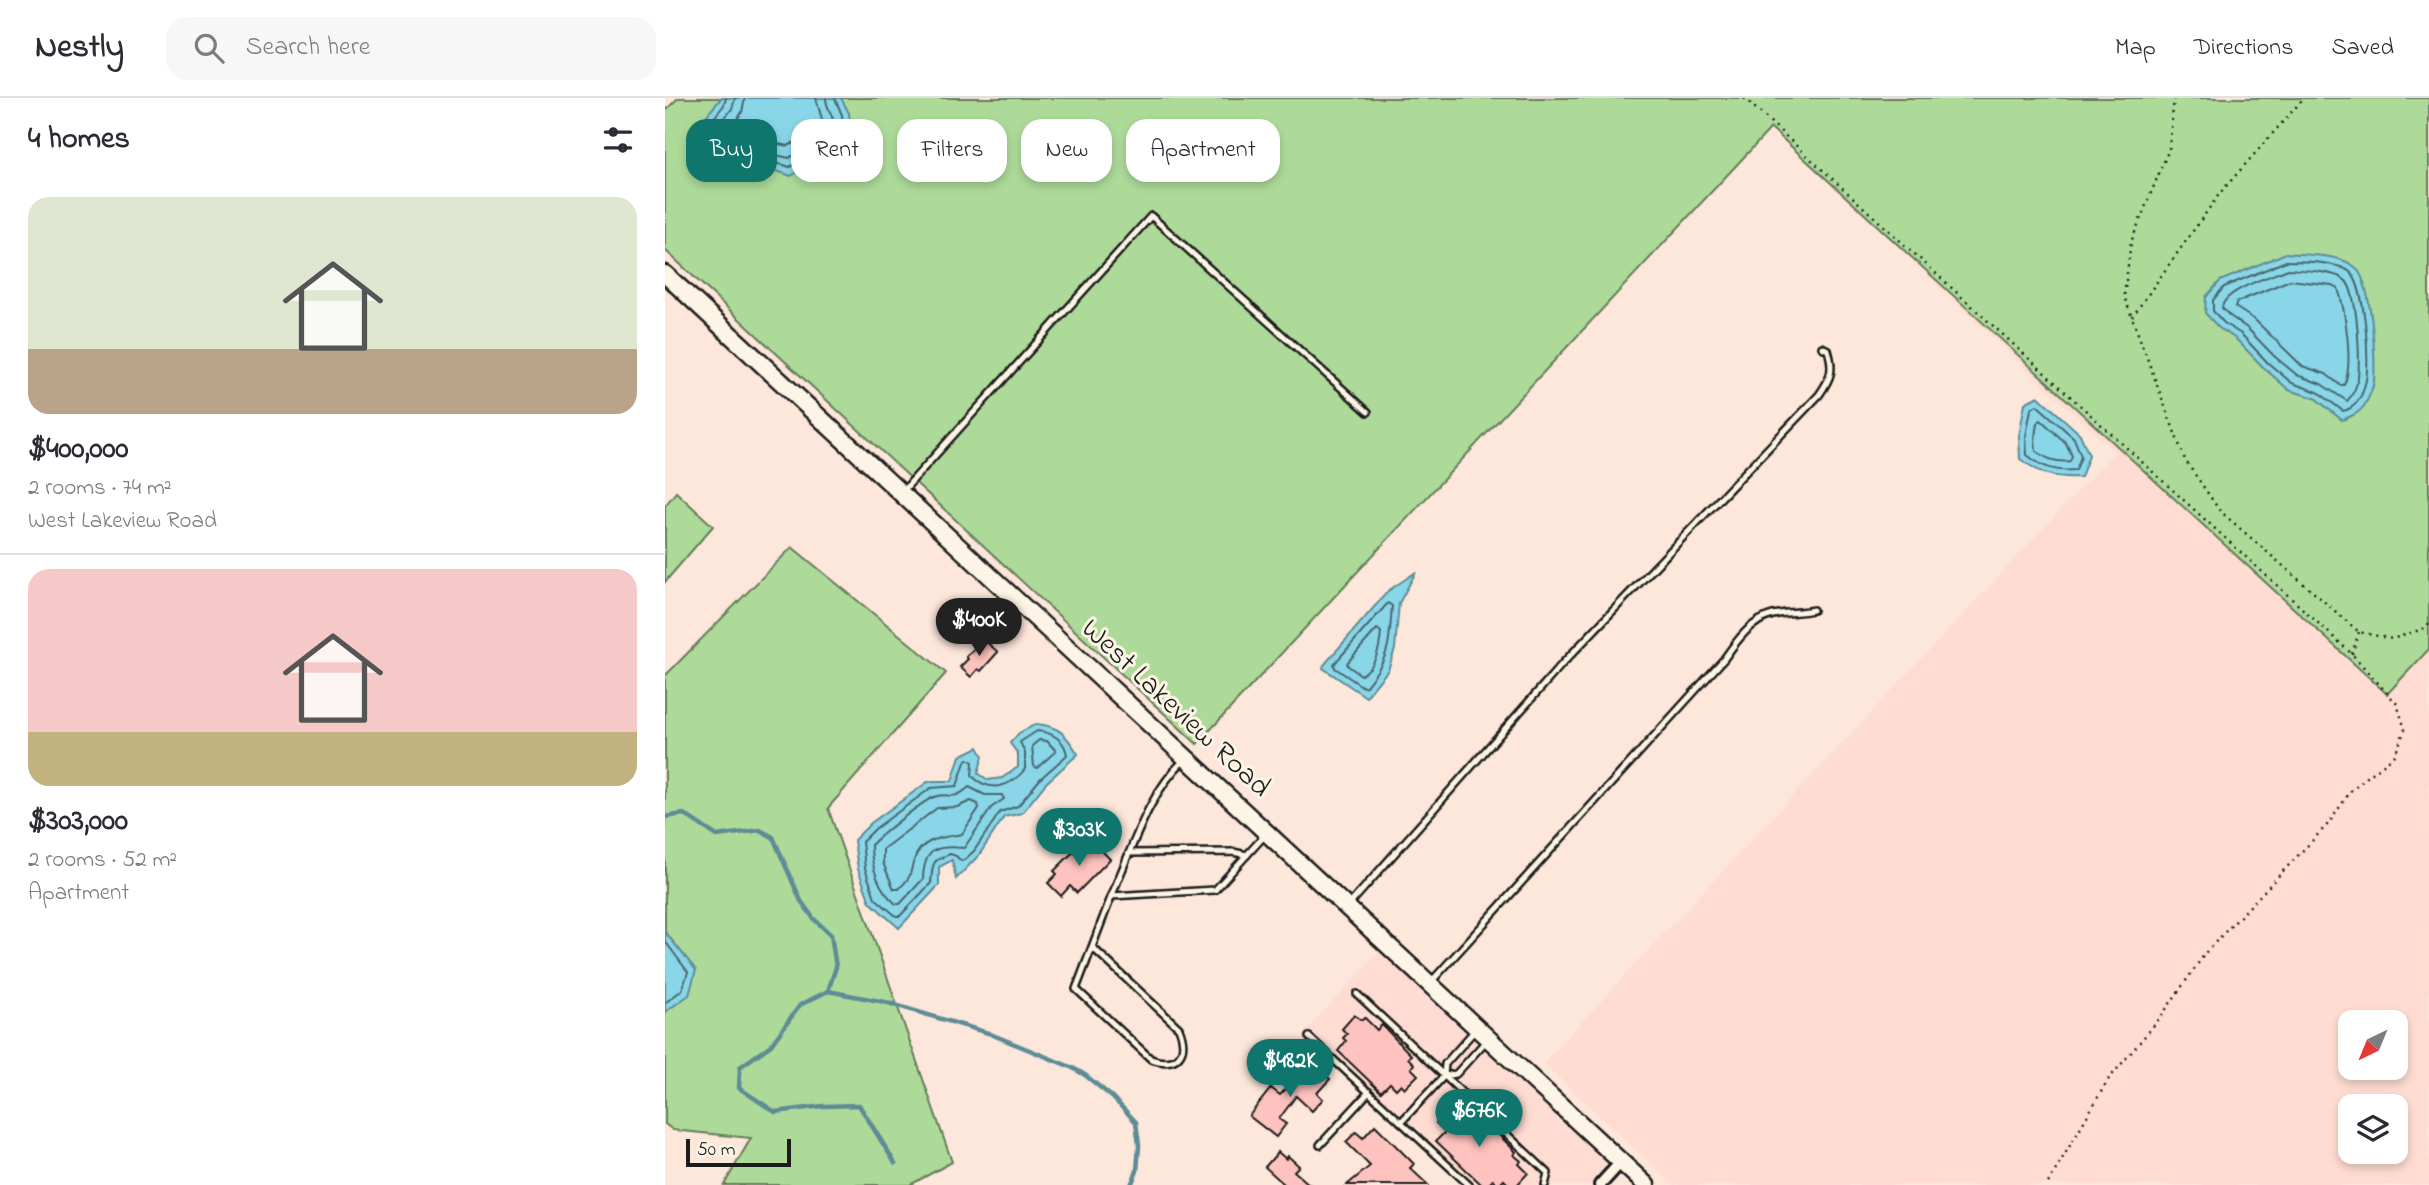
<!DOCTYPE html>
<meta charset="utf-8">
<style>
:root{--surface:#fff;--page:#f7f7f7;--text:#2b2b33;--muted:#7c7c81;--line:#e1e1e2;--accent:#0f766e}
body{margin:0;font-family:"Indie Flower",sans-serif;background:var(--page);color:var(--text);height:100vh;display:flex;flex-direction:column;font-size:26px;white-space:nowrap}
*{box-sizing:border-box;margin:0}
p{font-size:23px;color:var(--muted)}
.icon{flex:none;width:38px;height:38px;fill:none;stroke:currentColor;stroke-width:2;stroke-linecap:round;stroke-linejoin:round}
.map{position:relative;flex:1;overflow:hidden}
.sheet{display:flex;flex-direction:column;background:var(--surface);width:665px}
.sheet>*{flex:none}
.top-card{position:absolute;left:21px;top:21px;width:665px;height:63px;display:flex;gap:14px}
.needle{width:46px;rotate:223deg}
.tools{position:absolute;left:1673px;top:912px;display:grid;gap:14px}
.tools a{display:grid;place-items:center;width:70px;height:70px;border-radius:14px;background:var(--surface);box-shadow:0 4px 10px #0003;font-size:35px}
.scale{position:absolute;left:21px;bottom:18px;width:105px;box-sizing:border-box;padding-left:7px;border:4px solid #1c1c1c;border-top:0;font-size:19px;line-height:24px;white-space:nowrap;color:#1c1c1c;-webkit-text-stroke:5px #fcf5e5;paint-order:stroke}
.price{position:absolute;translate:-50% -60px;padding:0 16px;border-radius:24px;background:var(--accent);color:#fff;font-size:23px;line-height:46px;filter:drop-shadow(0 2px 4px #0008)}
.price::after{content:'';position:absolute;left:50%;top:42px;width:21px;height:16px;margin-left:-10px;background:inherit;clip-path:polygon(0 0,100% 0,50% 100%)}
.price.selected{background:#222;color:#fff}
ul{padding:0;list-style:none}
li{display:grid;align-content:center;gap:14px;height:371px;padding:0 28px}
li+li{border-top:2px solid var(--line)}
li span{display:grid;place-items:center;height:217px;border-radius:21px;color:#555}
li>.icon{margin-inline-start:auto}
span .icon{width:126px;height:126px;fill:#fffc;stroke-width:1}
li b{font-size:30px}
h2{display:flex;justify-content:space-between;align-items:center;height:84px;padding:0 28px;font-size:30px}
.chip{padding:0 24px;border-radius:21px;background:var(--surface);box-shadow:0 4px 10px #0003;font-size:24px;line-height:63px}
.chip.selected{background:var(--accent);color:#fff}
header{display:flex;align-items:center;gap:42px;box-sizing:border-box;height:98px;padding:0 35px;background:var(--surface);border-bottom:2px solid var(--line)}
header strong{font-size:33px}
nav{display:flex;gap:38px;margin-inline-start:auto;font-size:24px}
.search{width:490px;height:63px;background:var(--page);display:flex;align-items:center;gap:18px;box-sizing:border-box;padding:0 24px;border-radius:21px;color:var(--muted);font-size:26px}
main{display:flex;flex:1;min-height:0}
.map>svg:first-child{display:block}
.built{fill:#fedcd2;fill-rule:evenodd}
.green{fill:#adda99;stroke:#647b5a;stroke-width:2}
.water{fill:#89d6e8;stroke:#5d8c96;stroke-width:2}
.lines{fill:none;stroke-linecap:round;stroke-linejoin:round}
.shore{stroke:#48666e;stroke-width:2}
.stream{stroke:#5d8c96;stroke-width:4.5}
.building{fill:#ffc3bf;stroke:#1c1c1c;stroke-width:2}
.lane-casing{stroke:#1c1c1c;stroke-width:10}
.street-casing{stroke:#1c1c1c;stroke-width:16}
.secondary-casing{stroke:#1c1c1c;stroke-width:21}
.path{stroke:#1c1c1c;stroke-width:2.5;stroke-dasharray:2 5;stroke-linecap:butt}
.lane{stroke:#fcf5e5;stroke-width:5}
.street{stroke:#fcf5e5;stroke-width:10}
.secondary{stroke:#fcf5e5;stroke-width:16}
.labels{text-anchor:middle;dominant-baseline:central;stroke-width:6;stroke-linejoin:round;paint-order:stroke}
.street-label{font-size:30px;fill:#1c1c1c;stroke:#fcf5e5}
</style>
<header>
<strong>Nestly</strong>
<div class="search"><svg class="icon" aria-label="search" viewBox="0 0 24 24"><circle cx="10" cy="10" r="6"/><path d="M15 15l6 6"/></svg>Search here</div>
<nav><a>Map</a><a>Directions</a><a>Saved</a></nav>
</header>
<main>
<section class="sheet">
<h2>4 homes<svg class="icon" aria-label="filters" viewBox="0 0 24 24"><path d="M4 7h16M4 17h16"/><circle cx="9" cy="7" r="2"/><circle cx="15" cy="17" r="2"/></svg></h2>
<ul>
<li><span style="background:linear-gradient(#dfe7d0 70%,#b9a48a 0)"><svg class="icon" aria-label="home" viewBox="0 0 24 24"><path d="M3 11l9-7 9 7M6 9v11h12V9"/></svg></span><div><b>$400,000</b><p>2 rooms · 74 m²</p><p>West Lakeview Road</p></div></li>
<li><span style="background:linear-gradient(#f6c9c9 75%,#c2b280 0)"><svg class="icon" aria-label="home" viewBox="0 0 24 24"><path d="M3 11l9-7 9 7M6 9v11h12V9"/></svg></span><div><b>$303,000</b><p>2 rooms · 52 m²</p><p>Apartment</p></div></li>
</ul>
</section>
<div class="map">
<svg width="1764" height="1087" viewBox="0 0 1764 1087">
<rect width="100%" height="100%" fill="#fde6da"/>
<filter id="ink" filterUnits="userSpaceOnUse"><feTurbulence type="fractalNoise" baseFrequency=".0143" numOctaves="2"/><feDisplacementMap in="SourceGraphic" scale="14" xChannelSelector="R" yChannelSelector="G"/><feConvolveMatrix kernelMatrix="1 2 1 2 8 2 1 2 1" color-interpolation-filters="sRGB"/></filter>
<g filter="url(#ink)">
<g class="built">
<path d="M13,0h1751v1087h-755l-131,-122 572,-611 -344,-324 -574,616 -532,-494v-139zM1685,924h46v46h-46zM1685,1008h46v46h-46z"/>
<polygon points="720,848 955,1066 936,1087 804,1087 639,935"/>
</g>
<g class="green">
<polygon points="13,0 1764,0 1764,551 1722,596 1106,30 532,646 0,152 0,13"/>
<polygon points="11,394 48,428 0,484 0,408"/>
<polygon points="127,449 281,575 163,710 287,1064 245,1087 59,1087 86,1040 8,1032 0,1026 0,578"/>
</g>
<g class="water">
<path d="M56,0h120l8,15 2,21 -24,21 -36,21c-34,-13 -62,-12 -93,-36v-14z"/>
<path d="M1621,155c21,2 50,1 68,13 18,13 22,93 20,115 -1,7 -6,19 -10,25 -6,8 -13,10 -22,14l-27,-22 -26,-8 -25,-22 -28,-29 -17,-11 -14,-15 1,-16 14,-16z"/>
<path d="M1373,298l42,38 9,21 -8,22c-29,1 -38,-2 -61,-18l-1,-23 6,-33z"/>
<polygon points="751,474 734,505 730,551 723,572 701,599 658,570 659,567 723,493"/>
<path d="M371,626c24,2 30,11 42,30l-32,29 -24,30 -18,4 -25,38 -23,24 -4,-19 -13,7v18l-40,43 -29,-26 -12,-33 -4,-29 17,-17 58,-42h23l8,-25 18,-9 5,9 -5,17 10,7 14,-2 16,-11v-13l-8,-11 9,-10z"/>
<polygon points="0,834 31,872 24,897 0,914"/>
</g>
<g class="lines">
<g class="shore">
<path d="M61,0l-2,7 -18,23v9c25,20 55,21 84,30l33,-18 20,-18 -1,-16 -7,-17"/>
<path d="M70,0l-3,11 -17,20 1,5 31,14 42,10 29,-16 16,-14c1,-12 -8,-19 -8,-30"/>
<polyline points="80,0 77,14 67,29 67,32 85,40 123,48 147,35 158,25 151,0"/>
<path d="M1621,163c16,0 52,1 64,11 15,12 21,94 15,112 -3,13 -9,24 -22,27l-25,-19 -26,-9 -24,-20 -27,-29 -17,-11 -11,-12v-11l11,-13z"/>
<path d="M1623,171c13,1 49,2 58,12 12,14 14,77 12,96 -1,8 -5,18 -11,24l-26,-17 -24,-9 -23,-19 -27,-28 -17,-12 -8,-8c1,-18 50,-32 66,-39z"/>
<path d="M1625,182l42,5 6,3c7,22 16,77 6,97h-4l-14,-11 -24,-8 -47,-46 -20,-13 2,-5z"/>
<path d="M1372,307l37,33 7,18 -5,14c-20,2 -33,-2 -49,-15l-1,-19 5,-27z"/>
<path d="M1376,322l25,23 6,13 -2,5c-14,2 -23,-2 -34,-10l-1,-14 2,-14z"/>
<path d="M723,505l4,3c-3,37 -1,50 -26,80l-3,1 -28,-19 -1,-4z"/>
<path d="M712,531l4,3c-1,16 -5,35 -20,43l-13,-9 -1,-3z"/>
<path d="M372,633c15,1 28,9 30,24l-26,23 -23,28 -18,6 -26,39 -10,9 -3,1 -5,-5 -6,-2c-20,7 -17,10 -19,29l-31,33h-4l-21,-18 -10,-30 -3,-26 14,-14 55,-40 26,-2 8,-24 3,-3 5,3 -1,14c18,17 38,12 53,-7v-16l-5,-11z"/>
<polygon points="374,642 382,643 391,653 372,670 369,668 367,648"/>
<path d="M304,689l16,8h17l2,4 -12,8 -28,41c-27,-3 -40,0 -41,31l-23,25h-4c-17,-14 -25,-36 -25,-59 10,-10 50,-43 63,-48 16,-6 17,6 35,-10z"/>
<path d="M306,703l7,3 1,4 -17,26c-18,3 -41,4 -48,26 -6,18 0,13 -15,29h-5l-11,-26v-14l54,-41 20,-1z"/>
<polyline points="0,843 23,874 17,892 0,905"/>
</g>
<g class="stream">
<polyline points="0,719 19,716 52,738 95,732 108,739 136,803 149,821 166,837 171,869 163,893"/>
<polyline points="230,1065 194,1007 158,1008 110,1014 74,990 75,969 106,947 135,907 163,893 220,904 323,935 406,969 420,977 447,999 471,1024 474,1047 472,1073 466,1087"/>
</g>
</g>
<g class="building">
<polygon points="318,541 333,554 316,573 313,571 306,579 295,569 303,561 301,559"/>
<polygon points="423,739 445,761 412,795 405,788 396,798 383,785 392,776 389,773"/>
<polygon points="689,917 697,922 700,920 712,932 717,927 746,957 743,960 749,966 746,970 753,977 740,990 736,986 731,991 725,985 716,994 673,953 681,943 678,940 682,936 677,931"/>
<polygon points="647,964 665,981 652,995 658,1001 647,1013 631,998 614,1021 621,1026 611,1039 584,1018 606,990 615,997"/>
<polygon points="781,1005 786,1009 787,1007 811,1032 820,1023 851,1054 849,1057 856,1063 854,1066 863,1075 852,1087 844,1087 839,1082 834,1087 828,1082 823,1087 817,1087 771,1043 780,1034 771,1025 775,1021 770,1017"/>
<polygon points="710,1027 749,1066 745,1070 763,1087 682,1087 705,1068 681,1044 691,1034 698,1040"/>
<polygon points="613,1054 621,1061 623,1058 634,1068 629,1073 645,1087 620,1087 600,1069"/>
</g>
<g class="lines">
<defs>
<g id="lane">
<polyline points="238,393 486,118 703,314"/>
<polyline points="464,755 568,754 582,757"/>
<polyline points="446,798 550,792 600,737"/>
<path d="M684,807l214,-242 256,-268c12,-17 15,-25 9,-45l-6,-3"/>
<path d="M427,849l87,81c10,25 -1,40 -28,31l-75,-70c16,-41 30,-81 47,-121 16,-39 30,-78 61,-108"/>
<path d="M766,884l293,-323c12,-17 27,-39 49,-44 13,-3 27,-2 40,-5"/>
<polyline points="692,896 883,1075 880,1087"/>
<polyline points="644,939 804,1087"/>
<polyline points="779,978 780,966 811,931"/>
<polyline points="736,1024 779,978 791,976 821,943"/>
<polyline points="655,1047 704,994"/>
</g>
<polyline id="street" points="935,1087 956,1064"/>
<polyline id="secondary" points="0,176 981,1087"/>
</defs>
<use href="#lane" class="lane-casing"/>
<use href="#street" class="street-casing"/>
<use href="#secondary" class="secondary-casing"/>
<g class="path">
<polyline points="1079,0 1687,556 1732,606 1740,631 1730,657 1687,691 1664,725 1541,854 1495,920 1443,982 1382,1087"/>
<polyline points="1509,0 1504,51 1466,144 1459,198 1520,362 1555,413 1694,534 1727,541 1761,530 1764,526"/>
<polyline points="1467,219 1555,95 1639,0"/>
<polyline points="1687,556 1694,534"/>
</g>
<use href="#lane" class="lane"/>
<use href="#street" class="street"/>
<use href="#secondary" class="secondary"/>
</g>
</g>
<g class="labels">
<g class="street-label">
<text transform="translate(510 611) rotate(43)">West Lakeview Road</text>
</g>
</g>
</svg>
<div class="tools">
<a><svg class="needle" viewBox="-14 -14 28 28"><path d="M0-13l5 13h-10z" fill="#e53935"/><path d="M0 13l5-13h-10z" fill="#7c7c81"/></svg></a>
<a><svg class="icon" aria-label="layers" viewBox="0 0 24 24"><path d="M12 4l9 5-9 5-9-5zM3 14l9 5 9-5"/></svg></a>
</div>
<div class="scale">50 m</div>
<b class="price selected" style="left:314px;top:560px">$400K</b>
<b class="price" style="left:414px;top:770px">$303K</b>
<b class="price" style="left:625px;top:1001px">$482K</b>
<b class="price" style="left:814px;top:1051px">$676K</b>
<div class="top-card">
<a class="chip selected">Buy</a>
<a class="chip">Rent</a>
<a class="chip">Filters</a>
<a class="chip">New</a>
<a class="chip">Apartment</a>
</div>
</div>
</main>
